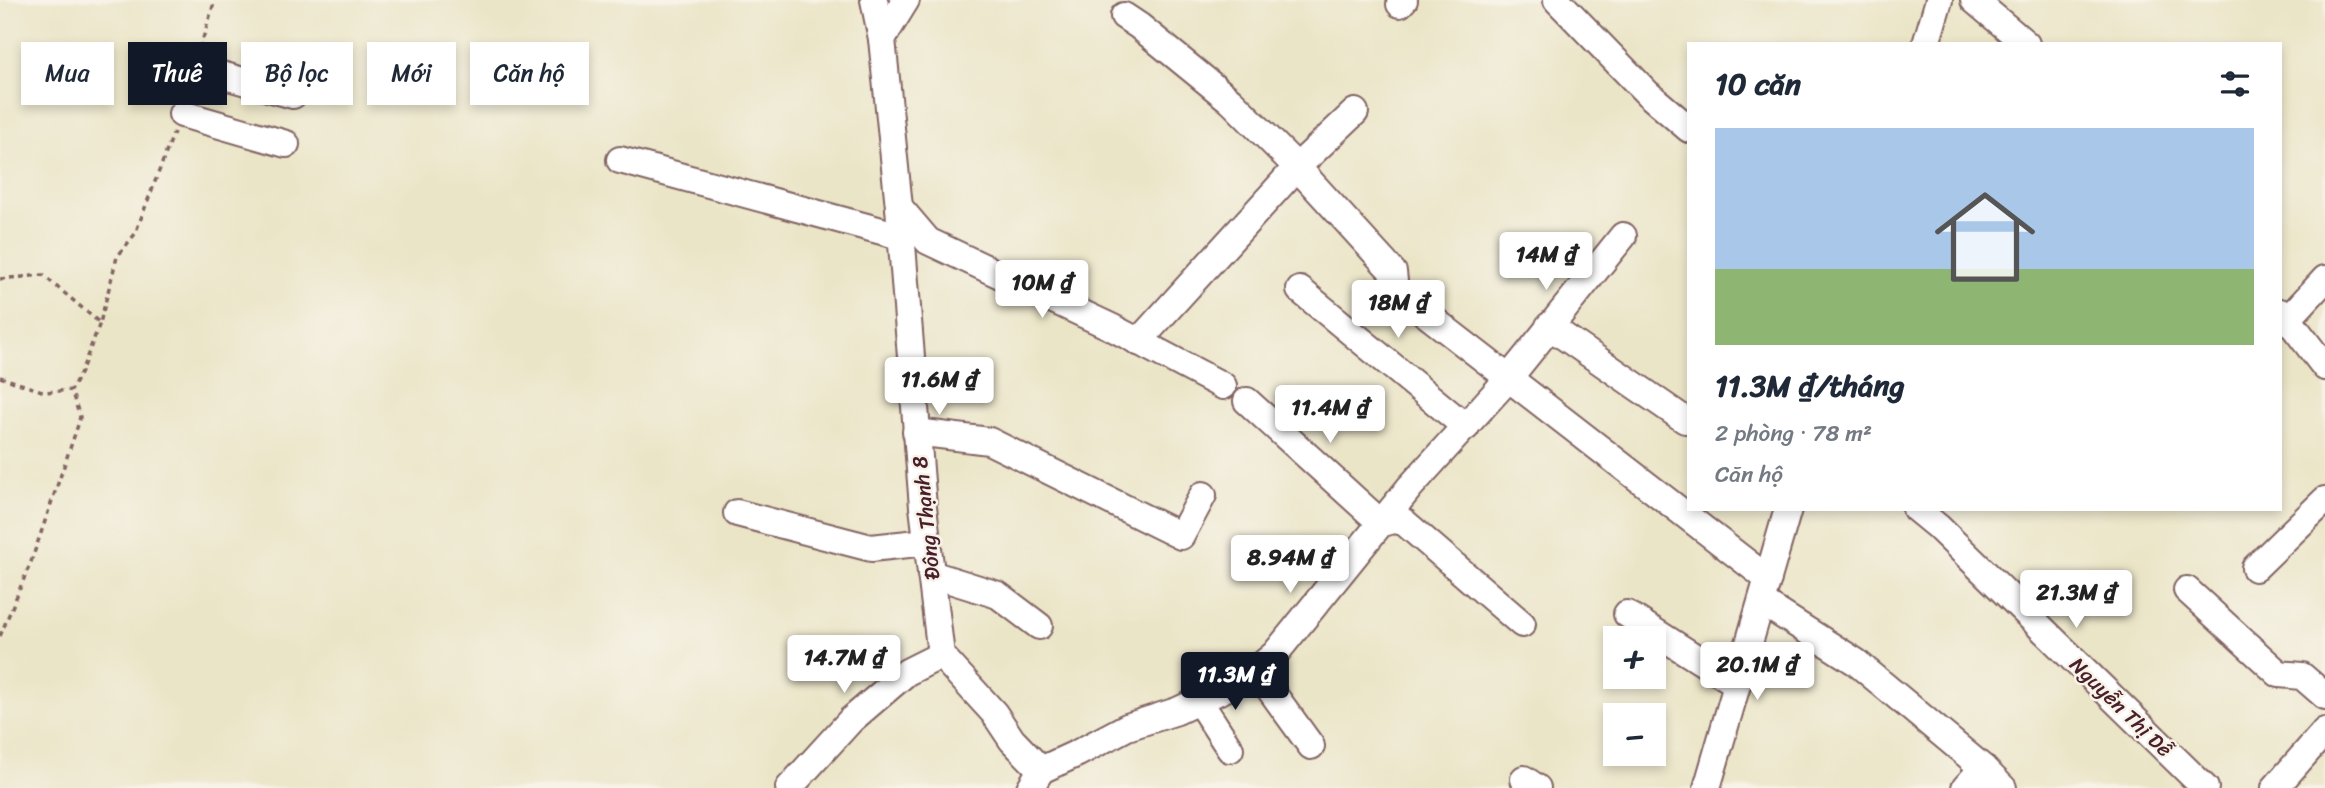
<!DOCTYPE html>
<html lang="vi">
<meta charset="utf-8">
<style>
:root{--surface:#fff;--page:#f2f2f3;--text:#1f2937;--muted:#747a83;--line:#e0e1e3;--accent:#111827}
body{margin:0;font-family:Sriracha,sans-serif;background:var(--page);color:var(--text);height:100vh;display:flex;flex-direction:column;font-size:26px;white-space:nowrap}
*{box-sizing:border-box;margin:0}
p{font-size:23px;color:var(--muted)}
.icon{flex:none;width:38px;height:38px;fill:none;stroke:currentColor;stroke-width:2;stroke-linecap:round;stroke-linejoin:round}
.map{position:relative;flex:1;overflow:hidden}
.panel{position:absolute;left:1687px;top:42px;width:595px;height:469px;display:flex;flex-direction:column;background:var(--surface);border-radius:0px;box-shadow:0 4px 10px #0003}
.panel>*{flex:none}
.hud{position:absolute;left:21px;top:42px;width:665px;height:63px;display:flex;gap:14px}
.tools{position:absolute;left:1603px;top:626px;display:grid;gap:14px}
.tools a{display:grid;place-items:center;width:63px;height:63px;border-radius:0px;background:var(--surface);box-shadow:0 4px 10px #0003;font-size:35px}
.price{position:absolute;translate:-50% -60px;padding:0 16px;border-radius:7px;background:#fff;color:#222;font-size:23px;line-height:46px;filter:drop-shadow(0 2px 4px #0008)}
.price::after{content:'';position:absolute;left:50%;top:42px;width:21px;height:16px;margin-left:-10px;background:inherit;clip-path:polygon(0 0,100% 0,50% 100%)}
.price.selected{background:var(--accent);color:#fff}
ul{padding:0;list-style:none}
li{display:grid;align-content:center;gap:14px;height:371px;padding:0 28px}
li+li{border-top:2px solid var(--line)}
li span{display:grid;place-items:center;height:217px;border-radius:0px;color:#555}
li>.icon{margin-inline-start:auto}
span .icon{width:126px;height:126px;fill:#fffc;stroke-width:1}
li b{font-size:30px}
h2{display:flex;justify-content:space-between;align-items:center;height:84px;padding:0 28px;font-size:30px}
.pill{padding:0 24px;border-radius:0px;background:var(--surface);box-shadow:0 4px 10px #0003;font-size:24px;line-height:63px}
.pill.selected{background:var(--accent);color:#fff}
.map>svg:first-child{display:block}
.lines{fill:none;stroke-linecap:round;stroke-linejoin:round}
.minor-casing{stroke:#826462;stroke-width:30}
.path{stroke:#826462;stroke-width:3.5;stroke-dasharray:5 5;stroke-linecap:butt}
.minor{stroke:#fff;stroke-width:26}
.labels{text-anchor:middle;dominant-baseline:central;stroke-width:5;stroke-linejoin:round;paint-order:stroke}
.street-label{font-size:21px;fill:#4a1f2b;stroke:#f7f3e8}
</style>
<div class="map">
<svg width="2325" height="788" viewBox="0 0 2325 788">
<rect width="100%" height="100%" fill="#f7f3e8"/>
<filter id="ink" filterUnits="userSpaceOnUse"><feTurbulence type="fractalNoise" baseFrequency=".0143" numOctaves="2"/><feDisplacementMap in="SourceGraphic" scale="14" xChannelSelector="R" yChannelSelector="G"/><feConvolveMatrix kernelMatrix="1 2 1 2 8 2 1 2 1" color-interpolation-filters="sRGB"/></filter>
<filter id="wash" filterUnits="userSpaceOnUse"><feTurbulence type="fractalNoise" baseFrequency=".00686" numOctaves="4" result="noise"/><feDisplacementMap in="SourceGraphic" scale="28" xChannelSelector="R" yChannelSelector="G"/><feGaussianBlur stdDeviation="1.57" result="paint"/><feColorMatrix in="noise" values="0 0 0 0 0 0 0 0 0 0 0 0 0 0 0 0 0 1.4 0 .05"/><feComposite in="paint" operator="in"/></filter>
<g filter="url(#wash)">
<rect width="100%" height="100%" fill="#ebe5c8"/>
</g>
<g filter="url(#ink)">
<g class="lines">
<defs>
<g id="minor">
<polyline points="874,0 882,39 899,207 923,507 941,655 994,713 1012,740 1041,770 1030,788"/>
<polyline points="1557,0 1647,93 1689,129"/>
<polyline points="1974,0 2026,44"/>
<polyline points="1400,4 1404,0"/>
<polyline points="1124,16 1139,26 1231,101 1297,167 1393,272 1395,290 1768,579"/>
<polyline points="882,39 906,0"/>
<polyline points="1926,44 1939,0"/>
<polyline points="193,67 293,95"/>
<polyline points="182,114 286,144"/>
<polyline points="620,160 900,236"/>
<polyline points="899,207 928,241 1111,327 1223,386"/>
<polyline points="1300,290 1466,427"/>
<polyline points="2280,312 2288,319 2325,367"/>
<polyline points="2288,319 2325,279"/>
<polyline points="1549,326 1685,420"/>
<polyline points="1138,342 1297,167 1355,112"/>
<polyline points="1247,401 1381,523 1394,520 1404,522 1522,624"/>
<polyline points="916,432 989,441 1181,536 1203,495"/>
<polyline points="1916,509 1938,527 2205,788"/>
<polyline points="737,513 871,548 927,542"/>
<polyline points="2255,568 2325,500"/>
<polyline points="931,574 998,595 1039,626"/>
<polyline points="2187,590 2279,674 2302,676 2325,696"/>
<polyline points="1762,602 1856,662 1983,768 2003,788"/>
<polyline points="1627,614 1737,684"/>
<polyline points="1256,670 1311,746"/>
<polyline points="1199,701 1230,749"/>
<polyline points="1041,770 1078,753 1127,727 1177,711 1228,687 1256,670 1275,654 1410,487 1508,379 1623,236"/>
<polyline points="1524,779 1537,788"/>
<polyline points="789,788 851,720 907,672 941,655"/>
<polyline points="1707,788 1788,509"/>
<polyline points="1965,788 1983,768"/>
<polyline points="2275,788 2325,731"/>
</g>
</defs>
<use href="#minor" class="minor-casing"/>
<g class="path">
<polyline points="200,48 215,0"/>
<polyline points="0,279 43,275 100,323 117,257 135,234 174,132"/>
<polyline points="0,377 45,392 71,390 81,372 100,323"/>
<polyline points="0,636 31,562 78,425 80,417 71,390"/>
</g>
<use href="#minor" class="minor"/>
</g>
</g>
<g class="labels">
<g class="street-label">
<text transform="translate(926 518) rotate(-96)">Đông Thạnh 8</text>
<text transform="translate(2121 707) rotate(44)">Nguyễn Thị Dễ</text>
</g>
</g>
</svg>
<div class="tools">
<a>+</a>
<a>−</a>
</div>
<b class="price" style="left:1546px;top:292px">14M ₫</b>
<b class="price" style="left:1042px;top:320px">10M ₫</b>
<b class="price" style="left:1398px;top:340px">18M ₫</b>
<b class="price" style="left:939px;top:417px">11.6M ₫</b>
<b class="price" style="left:1330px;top:445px">11.4M ₫</b>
<b class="price" style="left:1290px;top:595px">8.94M ₫</b>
<b class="price" style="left:2076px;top:630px">21.3M ₫</b>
<b class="price" style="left:844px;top:695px">14.7M ₫</b>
<b class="price" style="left:1757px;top:702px">20.1M ₫</b>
<b class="price selected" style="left:1235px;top:712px">11.3M ₫</b>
<div class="hud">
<a class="pill">Mua</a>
<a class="pill selected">Thuê</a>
<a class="pill">Bộ lọc</a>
<a class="pill">Mới</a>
<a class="pill">Căn hộ</a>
</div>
<section class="panel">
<h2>10 căn<svg class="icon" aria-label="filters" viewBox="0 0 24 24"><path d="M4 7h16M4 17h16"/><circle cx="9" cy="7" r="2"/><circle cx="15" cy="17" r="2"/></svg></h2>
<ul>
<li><span style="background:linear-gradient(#a9c7e8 65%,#8fb573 0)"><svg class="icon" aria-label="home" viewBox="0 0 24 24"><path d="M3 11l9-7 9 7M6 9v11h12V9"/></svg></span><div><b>11.3M ₫/tháng</b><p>2 phòng · 78 m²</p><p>Căn hộ</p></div></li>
</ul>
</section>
</div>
